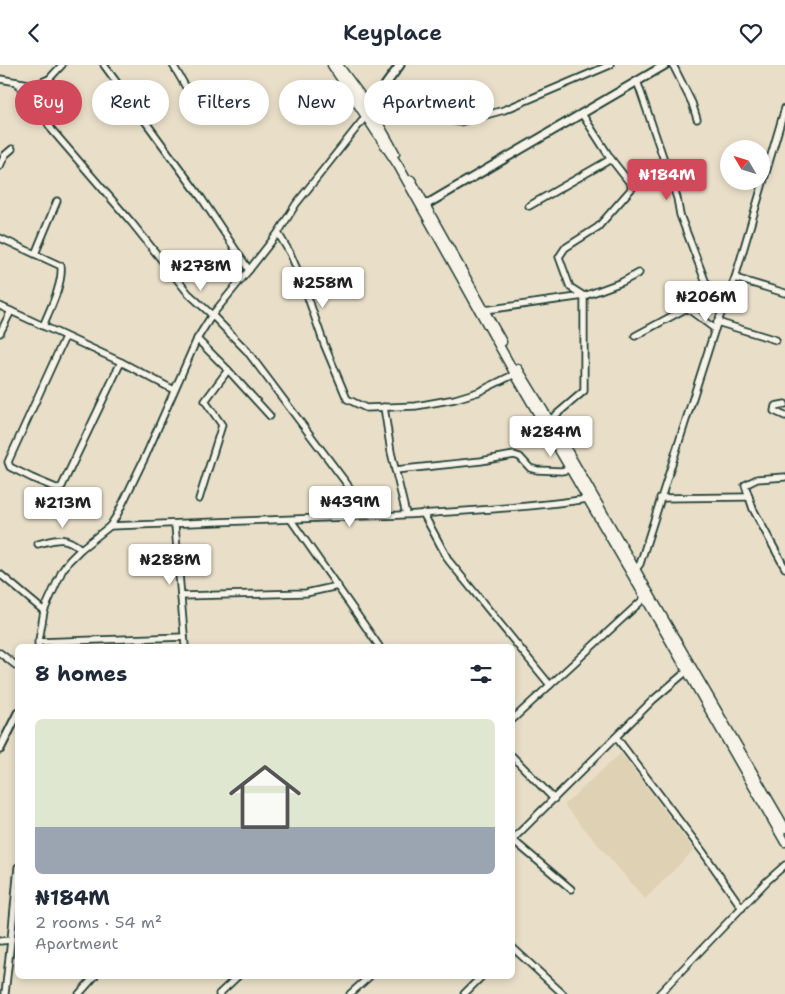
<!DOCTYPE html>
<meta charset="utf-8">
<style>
:root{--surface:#fff;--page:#f2f2f3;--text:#1f2937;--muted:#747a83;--line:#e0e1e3;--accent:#d1495b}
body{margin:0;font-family:"Shantell Sans",sans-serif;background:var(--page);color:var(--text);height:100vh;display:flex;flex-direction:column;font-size:19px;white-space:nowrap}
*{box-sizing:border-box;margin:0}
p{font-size:16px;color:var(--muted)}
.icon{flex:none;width:28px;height:28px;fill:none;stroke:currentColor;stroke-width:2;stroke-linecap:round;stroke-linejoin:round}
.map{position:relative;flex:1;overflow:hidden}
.side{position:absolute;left:15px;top:579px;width:500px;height:335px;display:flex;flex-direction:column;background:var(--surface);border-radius:8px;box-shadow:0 2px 8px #0003}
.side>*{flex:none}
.banner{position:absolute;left:15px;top:15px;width:500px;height:45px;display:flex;gap:10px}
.needle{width:32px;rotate:308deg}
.tools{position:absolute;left:720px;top:75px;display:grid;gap:10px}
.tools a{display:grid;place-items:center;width:50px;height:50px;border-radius:50%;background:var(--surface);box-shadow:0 2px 8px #0003;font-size:25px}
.price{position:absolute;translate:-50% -42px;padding:0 11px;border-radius:5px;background:#fff;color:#222;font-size:16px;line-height:32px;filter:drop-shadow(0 1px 2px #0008)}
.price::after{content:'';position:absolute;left:50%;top:30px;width:15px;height:11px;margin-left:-8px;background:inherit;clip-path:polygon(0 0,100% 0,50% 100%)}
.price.current{background:var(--accent);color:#fff}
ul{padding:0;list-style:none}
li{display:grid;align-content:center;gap:10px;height:265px;padding:0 20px}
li+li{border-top:1px solid var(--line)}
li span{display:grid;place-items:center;height:155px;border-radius:8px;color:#555}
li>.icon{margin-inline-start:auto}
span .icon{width:90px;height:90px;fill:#fffc;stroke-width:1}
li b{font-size:21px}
h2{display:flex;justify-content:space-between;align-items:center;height:60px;padding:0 20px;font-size:21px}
.tag{padding:0 18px;border-radius:22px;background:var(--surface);box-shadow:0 2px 8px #0003;font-size:18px;line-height:45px}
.tag.current{background:var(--accent);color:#fff}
header{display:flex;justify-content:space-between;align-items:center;height:65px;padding:0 20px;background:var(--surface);font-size:22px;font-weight:600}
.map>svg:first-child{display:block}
.built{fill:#dfd1b3}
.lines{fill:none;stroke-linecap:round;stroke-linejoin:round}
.minor-casing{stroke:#1f3d34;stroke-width:9}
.tertiary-casing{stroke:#1f3d34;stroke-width:11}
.secondary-casing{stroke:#1f3d34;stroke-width:11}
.minor{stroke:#f7f3e8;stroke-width:5.5}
.tertiary{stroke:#f7f3e8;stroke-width:7}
.secondary{stroke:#f7f3e8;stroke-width:8}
</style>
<header><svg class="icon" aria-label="back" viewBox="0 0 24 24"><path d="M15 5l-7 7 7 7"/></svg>Keyplace<svg class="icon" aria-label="heart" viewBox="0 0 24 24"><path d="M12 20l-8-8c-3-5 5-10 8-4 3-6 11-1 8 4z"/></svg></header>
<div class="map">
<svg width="785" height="929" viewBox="0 0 785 929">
<rect width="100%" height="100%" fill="#e9dfc9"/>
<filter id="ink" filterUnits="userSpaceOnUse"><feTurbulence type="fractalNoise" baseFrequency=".02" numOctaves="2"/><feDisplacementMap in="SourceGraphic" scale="10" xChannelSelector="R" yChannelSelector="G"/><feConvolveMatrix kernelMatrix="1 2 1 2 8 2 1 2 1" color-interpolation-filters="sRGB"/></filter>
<g filter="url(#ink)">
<polygon class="built" points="621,688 694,785 645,834 564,740"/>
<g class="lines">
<defs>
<g id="minor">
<polyline points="104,0 202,134 249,205"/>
<polyline points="173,0 194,36"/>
<polyline points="673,0 692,38 697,54"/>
<polyline points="0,14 35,20 49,14 62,0"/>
<polyline points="637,16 677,133 680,150 706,218 709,222 725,236"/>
<polyline points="17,18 36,39 52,65 132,158 188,228 212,250 247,286 347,419 365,450"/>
<polyline points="381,25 431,52 460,57 504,45 610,0"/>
<polyline points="582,49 611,94 633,122 598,162 565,183 559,192 570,222 584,231"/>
<polyline points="0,101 5,90 12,84"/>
<polyline points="529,141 611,94"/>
<polyline points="278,168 290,188 303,218 324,279 347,334 366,343 416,341 455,334 478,327 515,309"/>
<path d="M0,173l61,28c2,18 -11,43 -18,60"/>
<polyline points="35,189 57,136"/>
<polyline points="735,213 785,228"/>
<polyline points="0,241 121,297 174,325"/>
<polyline points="485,245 584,231 622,217 639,208"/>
<polyline points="717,257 776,275"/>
<polyline points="0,268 11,246"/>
<polyline points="635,271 687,243 715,264"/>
<polyline points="65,272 8,397 10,402 32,413 56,423 60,423 62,421 121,297"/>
<polyline points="197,274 228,305 270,351"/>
<polyline points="785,339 775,341 774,346 785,351"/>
<polyline points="384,342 391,387 406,449"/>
<polyline points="550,355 584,326 584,231"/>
<polyline points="395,405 481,396 514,390 520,392 530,403 537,405 561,406 571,404"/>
<polyline points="785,412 757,414 745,420 753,444 785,503"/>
<polyline points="660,433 749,432"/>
<polyline points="199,434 222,360 205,336 228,305"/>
<polyline points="423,448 449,496 550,620"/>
<polyline points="291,455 379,581"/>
<polyline points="175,460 185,581"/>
<path d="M110,461l238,-9c18,-2 35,-1 53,-2 63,-4 125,-7 187,-16"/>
<path d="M38,479c19,-5 26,-9 43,5"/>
<polyline points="636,504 640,499 715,264 735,213 785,43"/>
<polyline points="0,509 44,546"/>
<polyline points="181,531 306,528 338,521"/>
<polyline points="38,577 184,572"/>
<polyline points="38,581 44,546 62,506 69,496 81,484 110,461 117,450 146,390 197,274 212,250 249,205 278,168 296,139 366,51"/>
<polyline points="0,588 18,602"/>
<polyline points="512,655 648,530"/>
<polyline points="616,672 703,787 742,843"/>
<polyline points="512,691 554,734"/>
<polyline points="512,775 653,635 687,606"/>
<polyline points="513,775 571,824"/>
<polyline points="0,876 11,875 18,802"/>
<polyline points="512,882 563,929"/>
<polyline points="5,929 11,875"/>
<polyline points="79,929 95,911"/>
<polyline points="219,929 238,911"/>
<polyline points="350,929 370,911"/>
<polyline points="464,929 482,911"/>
<polyline points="659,929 767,816 785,800"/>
</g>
<g id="tertiary">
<polyline points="369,42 400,0"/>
<polyline points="422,142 665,0"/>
<polyline points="0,684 18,648"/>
</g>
<g id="secondary">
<polyline points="332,0 398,100 515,309 645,532 785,777"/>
<polyline points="338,0 369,42 395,88"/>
<polyline points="411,115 502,277"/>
<polyline points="518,304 557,368 674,572 785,763"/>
</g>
</defs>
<use href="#minor" class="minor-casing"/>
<use href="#tertiary" class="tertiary-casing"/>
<use href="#secondary" class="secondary-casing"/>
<use href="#minor" class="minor"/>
<use href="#tertiary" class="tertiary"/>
<use href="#secondary" class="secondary"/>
</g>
</g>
</svg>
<div class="tools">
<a><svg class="needle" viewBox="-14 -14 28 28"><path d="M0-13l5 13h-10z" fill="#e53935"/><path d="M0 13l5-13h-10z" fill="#747a83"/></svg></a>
</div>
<b class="price current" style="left:667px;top:136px">₦184M</b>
<b class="price" style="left:201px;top:227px">₦278M</b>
<b class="price" style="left:323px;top:244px">₦258M</b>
<b class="price" style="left:706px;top:258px">₦206M</b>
<b class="price" style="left:551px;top:393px">₦284M</b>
<b class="price" style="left:350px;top:463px">₦439M</b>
<b class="price" style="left:63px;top:464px">₦213M</b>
<b class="price" style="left:170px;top:521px">₦288M</b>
<div class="banner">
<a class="tag current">Buy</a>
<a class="tag">Rent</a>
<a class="tag">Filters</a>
<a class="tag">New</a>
<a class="tag">Apartment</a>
</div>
<section class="side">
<h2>8 homes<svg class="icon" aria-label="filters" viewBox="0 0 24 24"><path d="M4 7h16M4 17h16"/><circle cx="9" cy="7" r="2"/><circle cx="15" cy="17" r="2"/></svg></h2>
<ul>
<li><span style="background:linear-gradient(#dfe7d0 70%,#9aa5b1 0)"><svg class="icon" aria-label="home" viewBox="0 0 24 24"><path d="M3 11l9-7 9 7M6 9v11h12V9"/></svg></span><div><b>₦184M</b><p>2 rooms · 54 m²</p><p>Apartment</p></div></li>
</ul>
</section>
</div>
